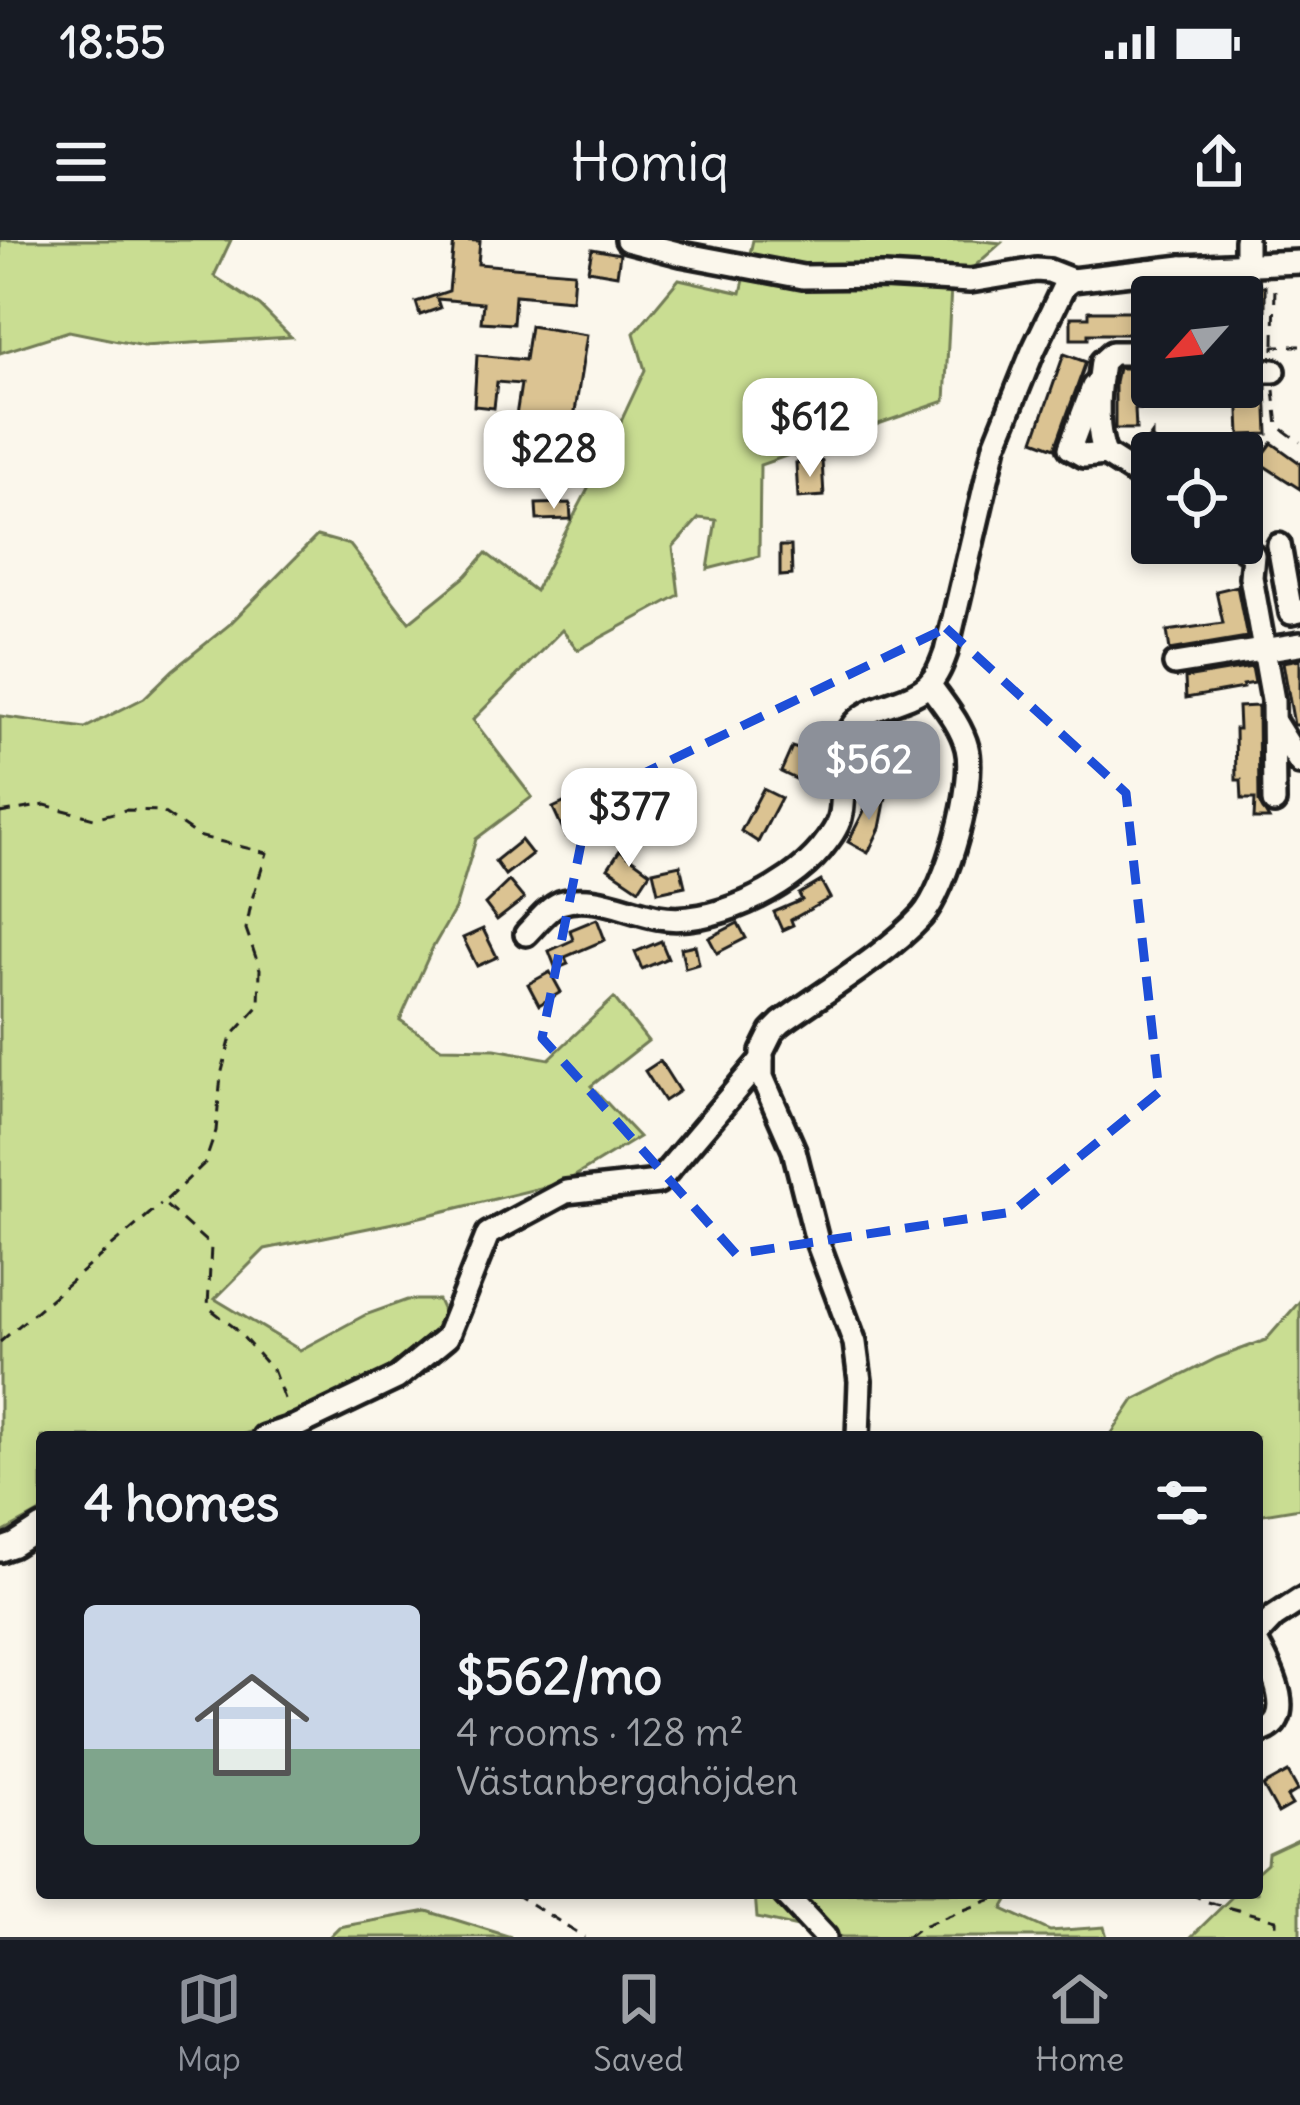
<!DOCTYPE html>
<meta charset="utf-8">
<style>
:root{--surface:#171b24;--page:#242831;--text:#f1f3f6;--muted:#9ea1a6;--line:#363941;--accent:#8c9099}
body{margin:0;font-family:Delius,sans-serif;background:var(--page);color:var(--text);height:100vh;display:flex;flex-direction:column;font-size:45px;white-space:nowrap}
*{box-sizing:border-box;margin:0}
p{font-size:39px;color:var(--muted)}
.icon{flex:none;width:66px;height:66px;fill:none;stroke:currentColor;stroke-width:2;stroke-linecap:round;stroke-linejoin:round}
.map{position:relative;flex:1;overflow:hidden}
.details{position:absolute;left:36px;top:1191px;width:1227px;height:468px;display:flex;flex-direction:column;background:var(--surface);border-radius:12px;box-shadow:0 6px 18px #0003}
.details>*{flex:none}
.needle{width:78px;rotate:243deg}
.controls{position:absolute;left:1131px;top:36px;display:grid;gap:24px}
.controls a{display:grid;place-items:center;width:132px;height:132px;border-radius:12px;background:var(--surface);box-shadow:0 6px 18px #0003;font-size:60px}
.price{position:absolute;translate:-50% -102px;padding:0 27px;border-radius:24px;background:#fff;color:#222;font-size:39px;line-height:78px;filter:drop-shadow(0 3px 6px #0008)}
.price::after{content:'';position:absolute;left:50%;top:72px;width:36px;height:27px;margin-left:-18px;background:inherit;clip-path:polygon(0 0,100% 0,50% 100%)}
.price.current{background:var(--accent);color:#fff}
ul{padding:0;list-style:none}
li{display:flex;align-items:center;gap:36px;height:300px;padding:0 48px}
li+li{border-top:3px solid var(--line)}
li span{display:grid;place-items:center;flex:none;width:336px;height:240px;border-radius:12px;color:#555}
li>.icon{margin-inline-start:auto}
span .icon{width:144px;height:144px;fill:#fffc;stroke-width:1}
li b{font-size:51px}
h2{display:flex;justify-content:space-between;align-items:center;height:144px;padding:0 48px;font-size:51px}
.status{display:flex;justify-content:space-between;align-items:center;height:84px;padding:0 60px;background:var(--surface);direction:ltr}
.status svg{height:33px;fill:currentColor}
header{display:flex;justify-content:space-between;align-items:center;height:156px;padding:0 48px;background:var(--surface);font-size:54px;font-weight:600}
.tab-bar{display:flex;justify-content:space-around;align-items:center;height:168px;border-top:3px solid var(--line);background:var(--surface);font-size:33px;color:var(--muted)}
.tab-bar a{display:grid;justify-items:center;gap:6px}
.tab-bar .current{color:var(--accent)}
.map>svg:first-child{display:block}
.green{fill:#c9dd92;stroke:#727c57;stroke-width:3}
.building{fill:#dbc392;stroke:#1c1c1c;stroke-width:3}
.lines{fill:none;stroke-linecap:round;stroke-linejoin:round}
.minor-casing{stroke:#1c1c1c;stroke-width:30}
.path{stroke:#1c1c1c;stroke-width:3;stroke-dasharray:12 9;stroke-linecap:butt}
.minor{stroke:#fbf7ec;stroke-width:21}
.marked{fill:none;stroke:#1d4ed8;stroke-width:9;stroke-dasharray:24 15;stroke-linejoin:round}
</style>
<div class="status"><b>18:55</b><svg viewBox="0 0 49 12"><path d="M0 12V9h3v3zM5 12V6h3v6zM10 12V3h3v9zM15 12V0h3v12zM26 1h20v11H26zM47 4h2v5h-2z"/></svg></div>
<header><svg class="icon" aria-label="menu" viewBox="0 0 24 24"><path d="M4 6h16M4 12h16M4 18h16"/></svg>Homiq<svg class="icon" aria-label="share" viewBox="0 0 24 24"><path d="M12 15V3M7 8l5-5 5 5M5 13v7h14v-7"/></svg></header>
<div class="map">
<svg width="1300" height="1697" viewBox="0 0 1300 1697">
<rect width="100%" height="100%" fill="#fbf7ec"/>
<filter id="ink" filterUnits="userSpaceOnUse"><feTurbulence type="fractalNoise" baseFrequency=".00833" numOctaves="2"/><feDisplacementMap in="SourceGraphic" scale="24" xChannelSelector="R" yChannelSelector="G"/><feConvolveMatrix kernelMatrix="1 2 1 2 8 2 1 2 1" color-interpolation-filters="sRGB"/></filter>
<g filter="url(#ink)">
<g class="green">
<polygon points="0,0 231,0 214,36 260,66 291,97 143,106 69,91 0,113"/>
<polygon points="753,0 972,0 1001,3 951,47 945,161 760,225 759,316 708,329 716,280 699,278 673,307 679,355 578,410 562,390 473,480 532,557 476,599 455,669 432,709 400,780 441,808 495,809 549,819 614,758 648,801 591,846 639,897 565,942 408,980 265,1009 215,1059 300,1110 365,1075 407,1060 438,1060 447,1080 362,1149 307,1176 233,1197 42,1197 42,1271 0,1294 0,476 85,488 144,458 173,430 229,385 317,296 350,305 409,382 466,336 486,313 535,351 602,222 645,130 634,93 679,39 741,53"/>
<polygon points="1300,1061 1300,1268 1257,1275 1257,1197 1106,1197 1112,1193 1134,1160 1217,1118 1266,1100"/>
<polygon points="1300,1598 1300,1697 1191,1697 1236,1653 1257,1653 1257,1632 1267,1623 1268,1613"/>
<polygon points="755,1653 1012,1653 1003,1669 1050,1691 1104,1687 1107,1697 843,1697 757,1678"/>
<polygon points="427,1671 511,1697 329,1697 339,1687"/>
</g>
<g class="building">
<polygon points="454,0 480,1 478,24 574,32 572,60 515,55 513,84 481,82 483,63 437,59 440,68 420,75 416,62 449,51"/>
<polygon points="592,9 620,14 617,35 588,30"/>
<polygon points="1231,46 1231,57 1203,57 1203,47"/>
<polygon points="1261,46 1265,46 1265,113 1252,113 1258,107 1261,100"/>
<polygon points="1089,71 1133,71 1134,94 1088,94 1088,99 1071,99 1071,77 1089,77"/>
<polygon points="530,86 587,95 567,223 510,214 521,144 497,142 494,168 474,166 477,115 525,120"/>
<polygon points="1064,114 1086,122 1055,208 1034,200"/>
<polygon points="1118,128 1139,128 1140,169 1135,169 1136,189 1115,189 1115,142"/>
<polygon points="1266,146 1268,194 1240,195 1238,147"/>
<polygon points="1152,194 1152,199 1172,213 1152,213 1152,226 1137,215"/>
<polygon points="1272,203 1300,223 1300,249 1258,222"/>
<polygon points="822,221 824,256 798,258 796,223"/>
<polygon points="570,263 571,279 537,280 536,264"/>
<polygon points="780,306 791,306 792,335 780,336"/>
<polygon points="1237,346 1247,397 1170,410 1167,391 1223,383 1216,351"/>
<polygon points="1300,419 1300,485 1294,485 1283,422"/>
<polygon points="1252,427 1255,443 1243,445 1243,448 1186,458 1185,438"/>
<polygon points="1258,466 1259,562 1269,579 1254,579 1255,559 1242,559 1241,540 1236,540 1235,489 1239,489 1238,467"/>
<polygon points="904,481 918,482 916,503 903,509"/>
<polygon points="810,492 827,500 821,513 816,511 802,542 781,532 792,507 801,510"/>
<polygon points="889,493 900,511 875,527 864,509"/>
<polygon points="763,549 781,558 758,602 741,591"/>
<polygon points="868,554 886,557 880,588 868,613 848,602 866,567"/>
<polygon points="572,559 584,587 566,596 553,568"/>
<polygon points="521,600 532,614 505,635 495,621"/>
<polygon points="620,610 650,632 639,649 608,628"/>
<polygon points="680,625 685,646 658,652 653,631"/>
<polygon points="509,641 524,659 497,680 485,664"/>
<polygon points="821,641 830,658 791,680 793,685 782,690 774,672 802,660 799,654"/>
<polygon points="597,679 605,700 565,717 568,724 556,729 549,711 573,700 570,690"/>
<polygon points="738,683 746,698 717,713 709,698"/>
<polygon points="483,689 497,717 477,726 463,698"/>
<polygon points="661,701 668,718 642,729 635,712"/>
<polygon points="695,705 699,724 685,728 681,708"/>
<polygon points="550,732 561,752 539,765 528,744"/>
<polygon points="660,821 679,851 664,861 645,831"/>
<polygon points="1288,1532 1298,1550 1287,1557 1292,1565 1278,1573 1263,1546"/>
</g>
<g class="lines">
<defs>
<g id="minor">
<polyline points="627,0 681,14 803,37 884,36 970,41 1036,30 1049,31 1072,40"/>
<polyline points="1182,27 1183,57"/>
<polyline points="1148,31 1149,113 1152,116"/>
<polyline points="1242,99 1246,99 1246,0"/>
<polyline points="1242,131 1274,131"/>
<polyline points="1100,139 1093,147 1070,208 1084,216 1105,214 1152,244"/>
<path d="M1105,214c-10,-26 -7,-65 -3,-92l10,-9h37"/>
<polyline points="1236,303 1253,315 1251,337 1273,460 1274,562"/>
<polyline points="1279,305 1291,373 1300,371"/>
<polyline points="1175,424 1300,404"/>
<polyline points="1275,483 1300,523"/>
<path d="M526,694c10,-10 22,-26 34,-31 32,-11 66,8 98,14 52,10 130,-28 163,-68 7,-9 16,-20 19,-31 8,-29 -7,-62 11,-89 17,-27 57,-24 78,-45 9,-9 13,-21 17,-32l49,-207 38,-94 31,-65 8,-6 110,-13 118,-5"/>
<polyline points="264,1197 294,1187 397,1138 447,1097 488,994 566,952 658,942 762,819"/>
<path d="M858,1197l2,-56 -5,-38 -38,-102 -23,-91 -32,-73v-25l10,-20 9,-9c44,-32 104,-67 141,-107 25,-28 54,-132 45,-168 -6,-24 -24,-44 -38,-64"/>
<polyline points="0,1310 14,1305 42,1287"/>
<polyline points="1257,1395 1274,1377 1300,1360"/>
<path d="M1257,1403c15,27 43,81 0,89"/>
<polyline points="784,1653 825,1697"/>
</g>
</defs>
<use href="#minor" class="minor-casing"/>
<g class="path">
<polyline points="1274,104 1275,42"/>
<polyline points="1274,110 1274,106 1300,106"/>
<polyline points="1274,150 1278,186 1300,202"/>
<polyline points="0,573 45,565 94,578 125,570 161,571 198,596 267,613 252,659 246,689 260,729 259,766 231,797 221,835 216,891 205,923 163,963 211,1006 208,1067 235,1088 274,1132 287,1167"/>
<polyline points="0,1102 161,964"/>
<polyline points="513,1653 585,1697"/>
<polyline points="1189,1653 1208,1662 1276,1680 1276,1697"/>
<polyline points="907,1697 920,1687 1008,1653"/>
</g>
<use href="#minor" class="minor"/>
</g>
</g>
<path class="marked" d="M946,388l180,165 33,299 -147,120 -276,42 -194,-216 48,-239z"/>
</svg>
<div class="controls">
<a><svg class="needle" viewBox="-14 -14 28 28"><path d="M0-13l5 13h-10z" fill="#e53935"/><path d="M0 13l5-13h-10z" fill="#9ea1a6"/></svg></a>
<a><svg class="icon" aria-label="locate" viewBox="0 0 24 24"><circle cx="12" cy="12" r="6"/><path d="M12 2v4M12 18v4M2 12h4M18 12h4"/></svg></a>
</div>
<b class="price" style="left:810px;top:240px">$612</b>
<b class="price" style="left:554px;top:272px">$228</b>
<b class="price current" style="left:869px;top:583px">$562</b>
<b class="price" style="left:629px;top:630px">$377</b>
<section class="details">
<h2>4 homes<svg class="icon" aria-label="filters" viewBox="0 0 24 24"><path d="M4 7h16M4 17h16"/><circle cx="9" cy="7" r="2"/><circle cx="15" cy="17" r="2"/></svg></h2>
<ul>
<li><span style="background:linear-gradient(#c9d6e8 60%,#7fa58c 0)"><svg class="icon" aria-label="home" viewBox="0 0 24 24"><path d="M3 11l9-7 9 7M6 9v11h12V9"/></svg></span><div><b>$562/mo</b><p>4 rooms · 128 m²</p><p>Västanbergahöjden</p></div></li>
</ul>
</section>
</div>
<nav class="tab-bar">
<a class="current"><svg class="icon" aria-label="map" viewBox="0 0 24 24"><path d="M3 6l6-2 6 2 6-2v14l-6 2-6-2-6 2zM9 4v14M15 6v14"/></svg>Map</a>
<a><svg class="icon" aria-label="saved" viewBox="0 0 24 24"><path d="M7 4h10v16l-5-4-5 4z"/></svg>Saved</a>
<a><svg class="icon" aria-label="home" viewBox="0 0 24 24"><path d="M3 11l9-7 9 7M6 9v11h12V9"/></svg>Home</a>
</nav>
